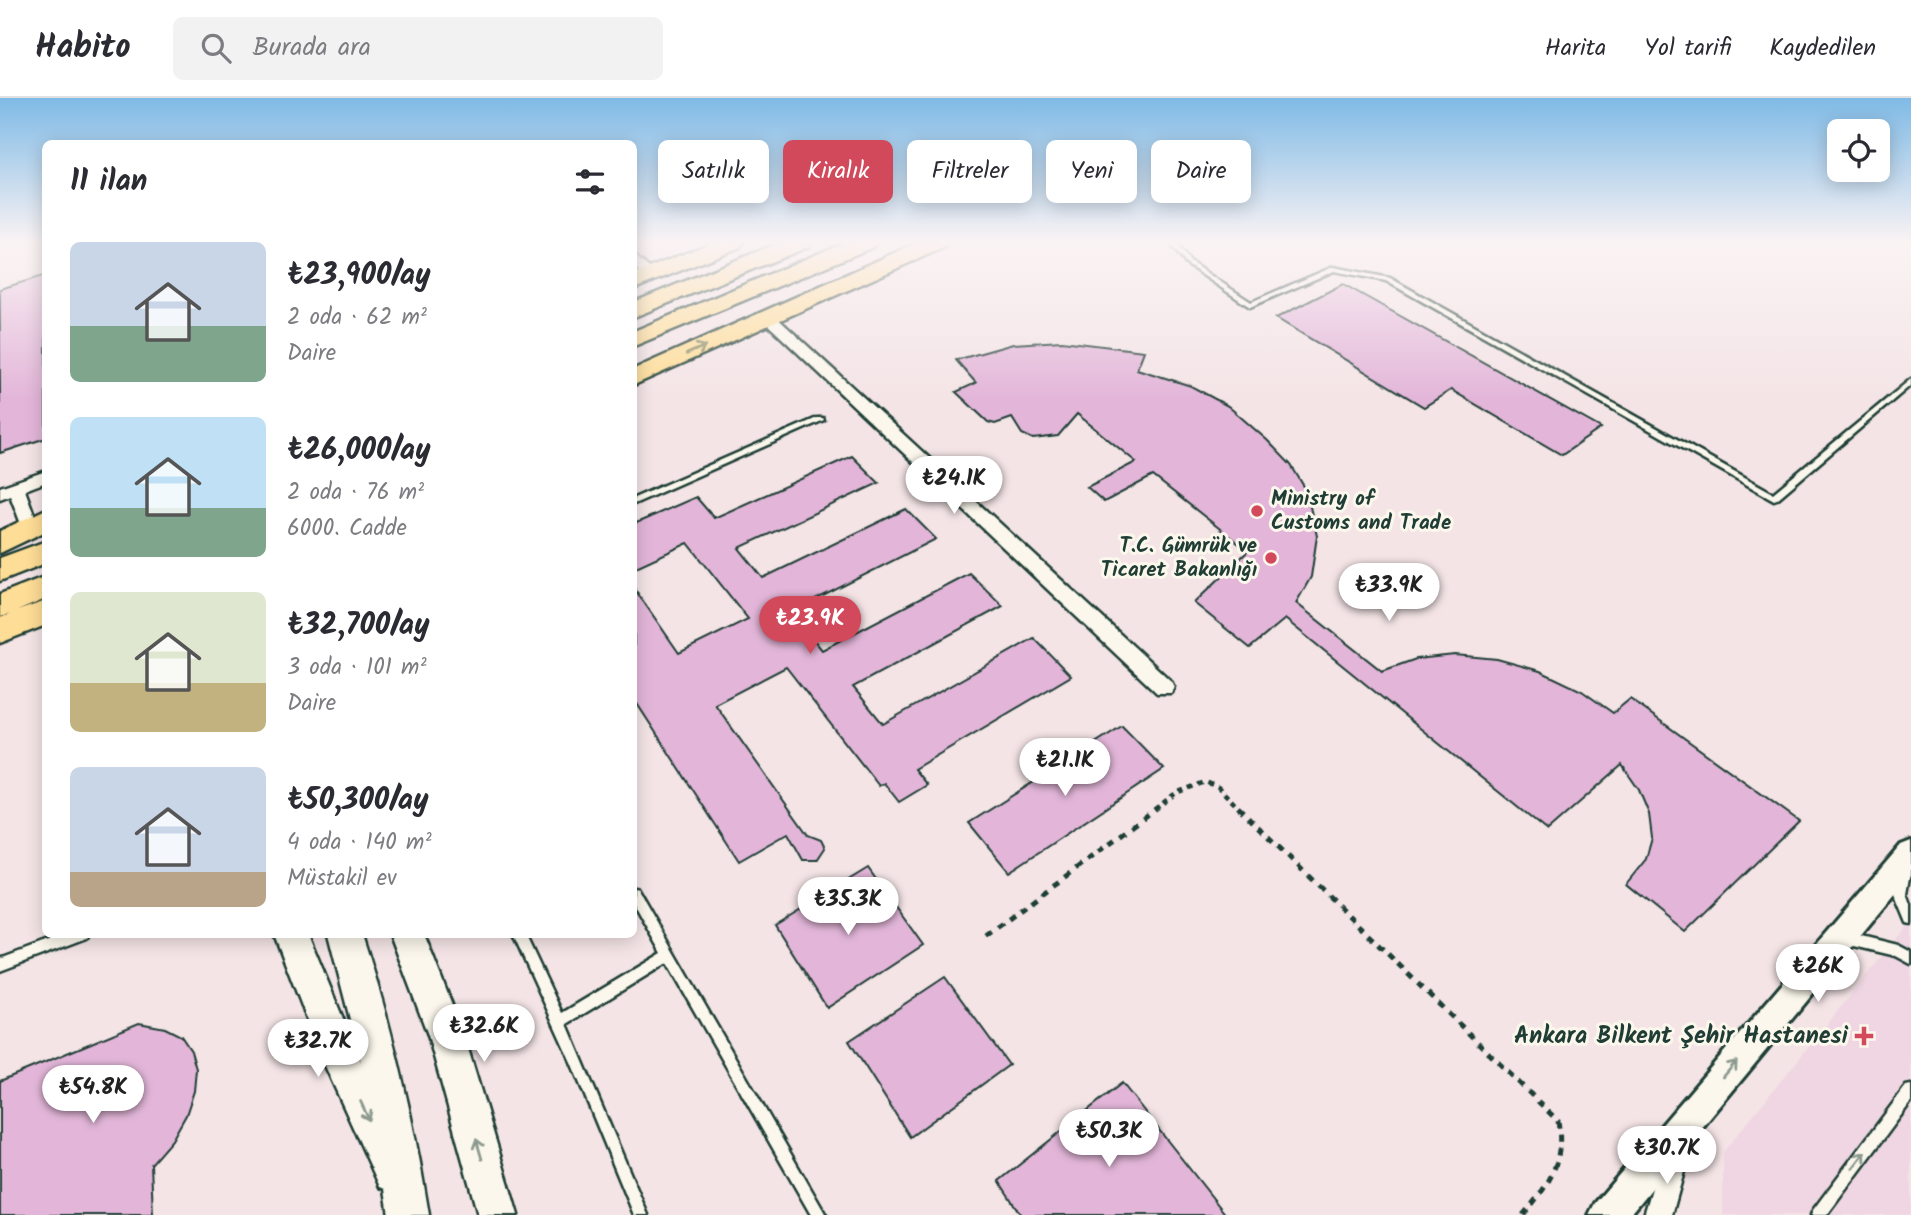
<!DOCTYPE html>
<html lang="tr">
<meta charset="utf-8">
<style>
:root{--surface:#fff;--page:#f2f2f3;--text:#2b2b33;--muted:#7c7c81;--line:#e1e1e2;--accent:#d1495b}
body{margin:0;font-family:Kalam,sans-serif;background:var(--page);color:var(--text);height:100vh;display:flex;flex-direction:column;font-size:26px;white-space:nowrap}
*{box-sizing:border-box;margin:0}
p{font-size:23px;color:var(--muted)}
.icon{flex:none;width:38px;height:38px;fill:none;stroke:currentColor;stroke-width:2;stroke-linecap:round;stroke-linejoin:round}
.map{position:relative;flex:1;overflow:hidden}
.sheet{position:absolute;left:42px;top:42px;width:595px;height:798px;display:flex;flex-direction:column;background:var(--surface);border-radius:10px;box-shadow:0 4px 18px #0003}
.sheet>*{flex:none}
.banner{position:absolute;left:658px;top:42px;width:665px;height:63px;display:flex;gap:14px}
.tools{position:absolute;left:1827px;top:21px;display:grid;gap:14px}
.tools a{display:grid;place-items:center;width:63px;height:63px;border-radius:10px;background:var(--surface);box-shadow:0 4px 18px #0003;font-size:35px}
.price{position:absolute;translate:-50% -60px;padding:0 16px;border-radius:24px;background:#fff;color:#222;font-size:23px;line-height:46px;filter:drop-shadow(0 2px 4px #0008)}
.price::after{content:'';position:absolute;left:50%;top:42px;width:21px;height:16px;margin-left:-10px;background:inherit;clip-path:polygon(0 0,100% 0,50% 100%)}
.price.current{background:var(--accent);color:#fff}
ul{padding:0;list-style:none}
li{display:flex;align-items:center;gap:21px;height:175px;padding:0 28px}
li span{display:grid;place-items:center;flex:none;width:196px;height:140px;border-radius:10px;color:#555}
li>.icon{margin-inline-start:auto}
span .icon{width:84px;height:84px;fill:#fffc;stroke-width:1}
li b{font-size:30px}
h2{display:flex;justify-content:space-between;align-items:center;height:84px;padding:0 28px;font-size:30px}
.chip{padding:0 24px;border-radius:10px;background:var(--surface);box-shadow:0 4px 18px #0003;font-size:24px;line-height:63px}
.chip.current{background:var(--accent);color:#fff}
header{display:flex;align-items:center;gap:42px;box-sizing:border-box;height:98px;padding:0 35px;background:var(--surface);border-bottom:2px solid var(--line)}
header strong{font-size:33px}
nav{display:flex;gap:38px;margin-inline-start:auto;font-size:24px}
.search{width:490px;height:63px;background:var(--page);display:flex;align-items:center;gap:18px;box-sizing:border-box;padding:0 24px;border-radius:10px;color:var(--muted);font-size:26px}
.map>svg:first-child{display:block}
.built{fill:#efd6e2}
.building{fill:#e3b6d9;stroke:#1f3d34;stroke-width:2}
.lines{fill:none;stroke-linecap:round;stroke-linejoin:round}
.service-casing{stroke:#1f3d34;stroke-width:5}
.minor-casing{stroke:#1f3d34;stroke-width:5}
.tertiary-casing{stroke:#1f3d34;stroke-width:6}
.secondary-casing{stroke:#1f3d34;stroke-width:5}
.trunk-casing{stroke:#1f3d34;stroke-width:5}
.path-far1{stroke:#1f3d34;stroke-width:4.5;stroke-dasharray:5 5;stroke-linecap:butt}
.path{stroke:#1f3d34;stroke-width:5;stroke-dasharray:7 7;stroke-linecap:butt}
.service{fill:#fbf7ec;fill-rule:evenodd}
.minor{fill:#fbf7ec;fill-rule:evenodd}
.tertiary{fill:#fbf7ec;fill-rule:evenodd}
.secondary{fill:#fbf7ec;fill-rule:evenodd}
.trunk{fill:#fedd96;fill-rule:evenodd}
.oneway{stroke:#8e8d65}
.oneway2{stroke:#8d9a90}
.poi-dot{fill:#d1495b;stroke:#fbf7ec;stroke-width:2.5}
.labels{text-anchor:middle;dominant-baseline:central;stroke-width:6;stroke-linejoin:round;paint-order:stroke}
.poi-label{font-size:21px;font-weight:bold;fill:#1f3d34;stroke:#fbf7ec;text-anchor:start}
.near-poi-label{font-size:24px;font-weight:bold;fill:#1f3d34;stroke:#fbf7ec;text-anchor:end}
</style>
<header>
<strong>Habito</strong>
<div class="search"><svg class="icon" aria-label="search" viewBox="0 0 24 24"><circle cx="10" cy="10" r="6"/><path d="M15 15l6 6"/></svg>Burada ara</div>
<nav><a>Harita</a><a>Yol tarifi</a><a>Kaydedilen</a></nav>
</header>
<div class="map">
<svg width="1911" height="1117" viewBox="0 0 1911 1117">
<rect width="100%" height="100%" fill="#f4e4e6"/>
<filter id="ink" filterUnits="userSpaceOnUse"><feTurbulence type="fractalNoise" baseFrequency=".0143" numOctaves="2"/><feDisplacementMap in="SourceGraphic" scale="14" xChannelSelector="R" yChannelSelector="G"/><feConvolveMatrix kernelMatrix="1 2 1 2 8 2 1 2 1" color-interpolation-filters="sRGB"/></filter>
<g filter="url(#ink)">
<g class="built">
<polygon points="634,144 703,144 634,169"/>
<polygon points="1911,823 1911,1117 1723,1117 1723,1054"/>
</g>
<g class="building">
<polygon points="46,177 46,340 0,355 0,191"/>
<polygon points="1343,186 1601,330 1562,357 1451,292 1424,309 1276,220"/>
<polygon points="1062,243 1144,253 1137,271 1191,288 1228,308 1267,342 1291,367 1306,392 1317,438 1311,479 1296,505 1382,573 1416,561 1455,557 1497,561 1540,573 1582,593 1613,615 1630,601 1799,723 1685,834 1626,786 1646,761 1652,740 1649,716 1639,692 1622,667 1547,733 1285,521 1250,550 1194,505 1248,453 1153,378 1104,404 1087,389 1136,364 1077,316 1058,338 1033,341 1022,336 1012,320 995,326 988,324 956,294 976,285 956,262 1013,246"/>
<polygon points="852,358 879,385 739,450 763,480 906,411 936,441 791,514 822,552 969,475 1003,508 853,589 883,626 1034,540 1071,578 914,671 927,687 899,704 884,685 879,688 786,569 715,606 808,737 821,742 825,750 817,762 803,762 788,735 739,763 634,601 634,490 679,555 748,521 688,445 634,470 634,426 696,399 714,420"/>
<polygon points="1122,628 1164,671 1009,774 969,725"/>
<polygon points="868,770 923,847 827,910 775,827"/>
<polygon points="945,879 1009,967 910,1039 849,943"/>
<polygon points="139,925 165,930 181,938 191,953 196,971 194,993 186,1017 172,1042 151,1066 153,1117 0,1117 0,983"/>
<polygon points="1122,985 1226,1117 1021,1117 999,1083"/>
</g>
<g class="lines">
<defs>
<g id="service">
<polygon points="1169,144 1175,144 1190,164 1251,204 1333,169 1390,180 1773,395 1911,281 1911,287 1777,401 1774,402 1386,183 1334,173 1250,209 1186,166"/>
<polygon points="817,320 823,320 824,322 634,406 634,400"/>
<polygon points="1906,770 1911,774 1907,796 1911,807 1911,826 1907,825 1895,796 1902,771"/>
<polygon points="634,790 638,791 826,1117 811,1117 667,865 567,926 648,1117 634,1117 571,964 513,836 525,836 562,915 662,855 634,805"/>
<polygon points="67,836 89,836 87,840 0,873 0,861"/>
<polygon points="1853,836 1898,847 1911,854 1911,866 1896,858 1854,848 1847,852 1843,850 1841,846 1843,842"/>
<polygon points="1911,987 1911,1004 1827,1117 1811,1117 1813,1112 1906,988"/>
</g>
<g id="minor">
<polygon points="634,157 655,175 655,181 645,181 634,168"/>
<polygon points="768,215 773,216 1171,583 1174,589 1171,595 1157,595 763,222 763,216"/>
<polygon points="46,373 46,384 25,392 39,430 30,436 24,434 10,397 0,401 0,389"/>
<polygon points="1680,1028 1689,1032 1693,1041 1672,1117 1644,1117 1667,1041 1671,1032"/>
</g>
<polygon id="tertiary" points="1911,743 1911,777 1630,1117 1589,1117 1595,1105 1901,747"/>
<g id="secondary">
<path d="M274,836h34l53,128 -33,-128h34c30,92 52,186 67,281h-40l-4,-26 -5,-2 -54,-119z"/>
<polygon points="390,836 424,836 464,937 518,1117 478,1117 428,937"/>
</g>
<g id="trunk">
<polygon points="713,144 743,144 740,149 634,191 634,176"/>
<polygon points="781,144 811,144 808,149 634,219 634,204"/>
<polygon points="846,144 876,144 873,149 634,248 634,233"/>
<polygon points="919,144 948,144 945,149 634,287 634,271"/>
<polygon points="46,411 46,433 0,455 0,433"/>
<polygon points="46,443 46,465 0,483 0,460"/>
<polygon points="46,478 46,501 17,513 46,503 46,527 0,545 0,520 10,516 0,519 0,496"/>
</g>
</defs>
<use href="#service" class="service-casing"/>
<use href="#minor" class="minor-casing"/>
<use href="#tertiary" class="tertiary-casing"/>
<use href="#secondary" class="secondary-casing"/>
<use href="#trunk" class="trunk-casing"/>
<polyline class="path-far1" points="1155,711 1176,695 1205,684 1218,689 1240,711"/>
<g class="path">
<path d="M1238,709l320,314c7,41 -9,64 -35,94"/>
<polyline points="986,838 1158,709"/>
</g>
<use href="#service" class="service"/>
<use href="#minor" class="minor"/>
<use href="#tertiary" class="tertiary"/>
<use href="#secondary" class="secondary"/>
<use href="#trunk" class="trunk"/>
</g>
<defs><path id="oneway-shaft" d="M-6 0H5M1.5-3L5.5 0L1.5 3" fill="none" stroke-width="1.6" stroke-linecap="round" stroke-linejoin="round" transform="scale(1.75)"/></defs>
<use class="oneway" href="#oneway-shaft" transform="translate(696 252) rotate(-24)"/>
<g class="oneway2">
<use href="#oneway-shaft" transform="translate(1730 971) rotate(-50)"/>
<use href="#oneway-shaft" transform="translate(365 1013) rotate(65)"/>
<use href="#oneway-shaft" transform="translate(479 1051) rotate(-106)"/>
<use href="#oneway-shaft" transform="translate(1859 1062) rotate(-53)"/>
</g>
</g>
<linearGradient id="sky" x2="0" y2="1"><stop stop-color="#7fbae6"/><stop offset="0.48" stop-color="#faf3f4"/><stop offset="1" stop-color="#faf3f4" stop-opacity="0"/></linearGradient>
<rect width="1911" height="300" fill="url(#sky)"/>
<g class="poi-dot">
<circle cx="1257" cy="413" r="7"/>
<circle cx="1271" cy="460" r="7"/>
<path d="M1860.5 927.5h7v7h7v7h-7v7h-7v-7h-7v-7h7z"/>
</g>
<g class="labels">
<g class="poi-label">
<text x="1271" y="401">Ministry of<tspan x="1271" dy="24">Customs and Trade</tspan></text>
<text x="1257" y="448" text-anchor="end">T.C. Gümrük ve<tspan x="1257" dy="24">Ticaret Bakanlığı</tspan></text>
</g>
<g class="near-poi-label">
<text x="1848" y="938">Ankara Bilkent Şehir Hastanesi</text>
</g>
</g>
</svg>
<div class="tools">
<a><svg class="icon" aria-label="locate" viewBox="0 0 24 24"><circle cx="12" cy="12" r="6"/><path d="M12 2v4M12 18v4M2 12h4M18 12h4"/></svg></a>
</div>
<b class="price" style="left:954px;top:418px">₺24.1K</b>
<b class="price" style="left:1389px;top:525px">₺33.9K</b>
<b class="price current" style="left:810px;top:558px">₺23.9K</b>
<b class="price" style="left:1065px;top:700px">₺21.1K</b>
<b class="price" style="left:848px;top:839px">₺35.3K</b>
<b class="price" style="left:1818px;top:906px">₺26K</b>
<b class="price" style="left:484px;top:966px">₺32.6K</b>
<b class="price" style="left:318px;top:981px">₺32.7K</b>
<b class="price" style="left:93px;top:1027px">₺54.8K</b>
<b class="price" style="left:1109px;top:1071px">₺50.3K</b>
<b class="price" style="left:1667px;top:1088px">₺30.7K</b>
<div class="banner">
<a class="chip">Satılık</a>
<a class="chip current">Kiralık</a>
<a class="chip">Filtreler</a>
<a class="chip">Yeni</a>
<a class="chip">Daire</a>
</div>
<section class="sheet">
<h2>11 ilan<svg class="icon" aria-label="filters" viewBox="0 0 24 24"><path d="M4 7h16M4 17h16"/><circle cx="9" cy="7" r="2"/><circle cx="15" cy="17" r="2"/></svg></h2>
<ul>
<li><span style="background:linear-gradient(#c9d6e8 60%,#7fa58c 0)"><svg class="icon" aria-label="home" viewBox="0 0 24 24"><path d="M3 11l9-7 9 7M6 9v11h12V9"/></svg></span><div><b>₺23,900/ay</b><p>2 oda · 62 m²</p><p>Daire</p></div></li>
<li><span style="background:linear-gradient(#bfe0f5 65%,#7fa58c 0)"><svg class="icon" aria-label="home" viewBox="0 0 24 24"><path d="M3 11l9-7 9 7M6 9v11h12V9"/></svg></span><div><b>₺26,000/ay</b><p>2 oda · 76 m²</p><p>6000. Cadde</p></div></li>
<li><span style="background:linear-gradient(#dfe7d0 65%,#c2b280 0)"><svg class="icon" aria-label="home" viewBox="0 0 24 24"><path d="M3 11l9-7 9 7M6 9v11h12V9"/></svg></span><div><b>₺32,700/ay</b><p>3 oda · 101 m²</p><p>Daire</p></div></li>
<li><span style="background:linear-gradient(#c9d6e8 75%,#b9a48a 0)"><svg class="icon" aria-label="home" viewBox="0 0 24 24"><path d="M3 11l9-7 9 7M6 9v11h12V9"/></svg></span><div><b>₺50,300/ay</b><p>4 oda · 140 m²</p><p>Müstakil ev</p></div></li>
</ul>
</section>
</div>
